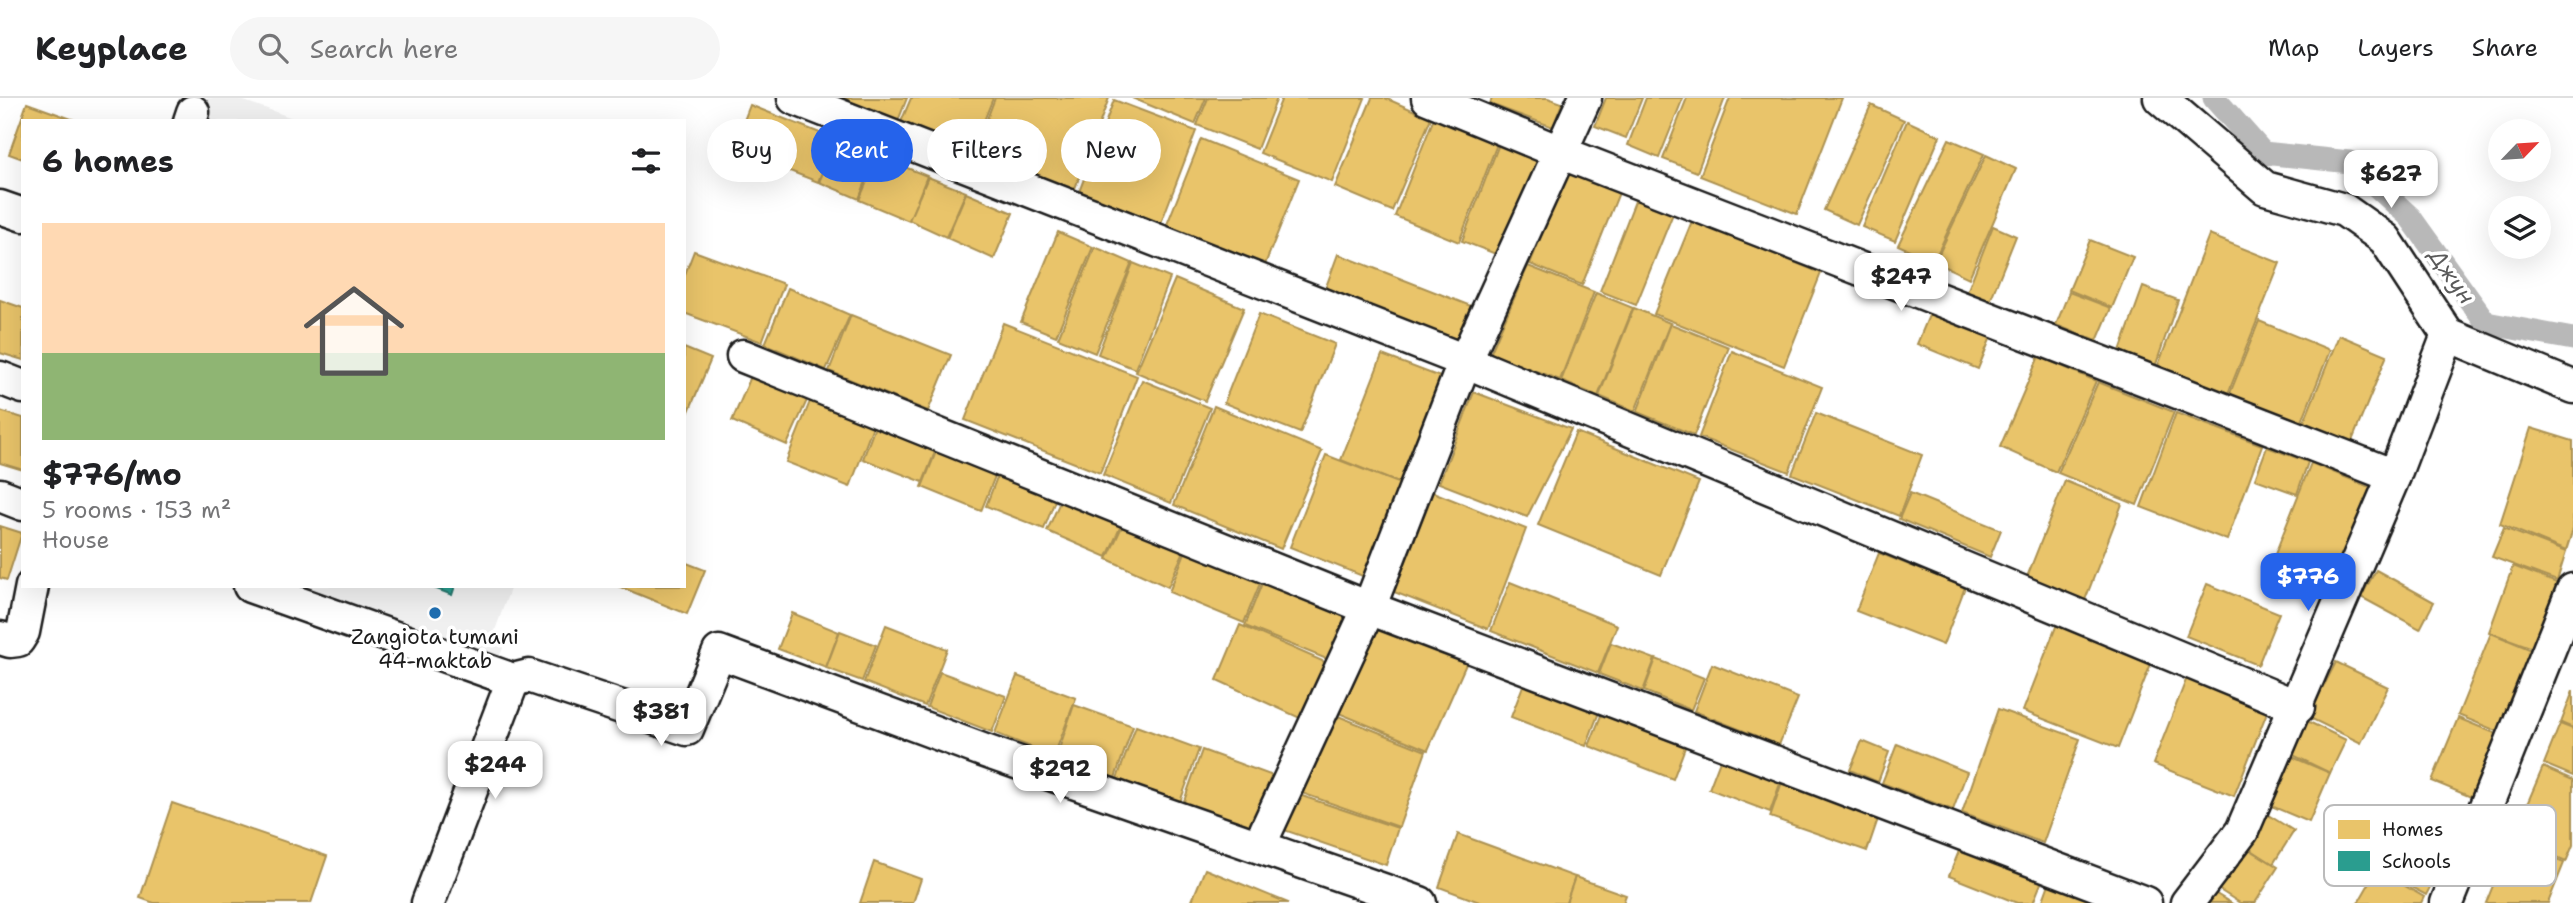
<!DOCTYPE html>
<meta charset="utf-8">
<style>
:root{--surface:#fff;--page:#f6f6f6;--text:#202124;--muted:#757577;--line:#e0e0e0;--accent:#2563eb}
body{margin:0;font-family:"Shantell Sans",sans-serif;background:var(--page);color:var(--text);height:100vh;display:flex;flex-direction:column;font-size:26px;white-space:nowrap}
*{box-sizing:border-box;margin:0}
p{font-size:23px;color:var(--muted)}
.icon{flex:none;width:38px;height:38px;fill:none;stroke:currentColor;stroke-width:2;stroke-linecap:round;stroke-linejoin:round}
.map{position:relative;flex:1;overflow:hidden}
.details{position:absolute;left:21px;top:21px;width:665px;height:469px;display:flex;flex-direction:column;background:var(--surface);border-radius:0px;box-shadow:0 7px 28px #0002}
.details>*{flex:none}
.banner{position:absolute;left:707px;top:21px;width:665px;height:63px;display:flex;gap:14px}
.needle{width:46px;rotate:65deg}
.buttons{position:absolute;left:2488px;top:21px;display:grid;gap:14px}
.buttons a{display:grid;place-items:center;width:63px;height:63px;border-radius:50%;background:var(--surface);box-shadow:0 7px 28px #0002;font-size:35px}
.price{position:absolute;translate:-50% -60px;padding:0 16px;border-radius:14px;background:#fff;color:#222;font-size:23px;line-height:46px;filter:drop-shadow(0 2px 4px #0008)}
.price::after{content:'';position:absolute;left:50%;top:42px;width:21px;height:16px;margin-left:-10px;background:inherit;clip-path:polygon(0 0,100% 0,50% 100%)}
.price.active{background:var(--accent);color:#fff}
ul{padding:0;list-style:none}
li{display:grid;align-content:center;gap:14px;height:371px;padding:0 21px}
li span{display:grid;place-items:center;height:217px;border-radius:0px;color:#555}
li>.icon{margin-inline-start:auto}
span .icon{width:126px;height:126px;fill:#fffc;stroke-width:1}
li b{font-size:30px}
h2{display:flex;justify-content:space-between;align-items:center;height:84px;padding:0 21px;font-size:30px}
.tag{padding:0 24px;border-radius:32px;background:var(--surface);box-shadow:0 7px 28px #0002;font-size:24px;line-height:63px}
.tag.active{background:var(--accent);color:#fff}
header{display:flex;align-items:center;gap:42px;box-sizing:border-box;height:98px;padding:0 35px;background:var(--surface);border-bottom:2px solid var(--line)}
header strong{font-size:33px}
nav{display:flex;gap:38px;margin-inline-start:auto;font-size:24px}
.search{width:490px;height:63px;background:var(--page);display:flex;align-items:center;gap:18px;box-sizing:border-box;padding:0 24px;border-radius:38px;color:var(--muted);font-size:26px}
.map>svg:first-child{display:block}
.built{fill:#f0f0f0}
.homes{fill:#e9c46a;stroke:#ac9253;stroke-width:2}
.schools{fill:#2a9d8f;stroke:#26766c;stroke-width:2}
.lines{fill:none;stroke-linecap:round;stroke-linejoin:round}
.canal{stroke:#b8b8b8;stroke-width:23}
.minor-casing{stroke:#1c1c1c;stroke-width:37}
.minor{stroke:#fff;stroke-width:32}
.poi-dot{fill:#1f6fb2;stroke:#fff;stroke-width:2.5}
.labels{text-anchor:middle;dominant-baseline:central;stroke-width:7;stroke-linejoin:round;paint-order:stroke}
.poi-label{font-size:21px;fill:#1c1c1c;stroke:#fff}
.water-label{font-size:23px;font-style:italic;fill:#5a5a5a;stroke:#fff}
.key{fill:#fff;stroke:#bbb;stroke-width:2}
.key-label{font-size:19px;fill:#1c1c1c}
</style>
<header>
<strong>Keyplace</strong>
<div class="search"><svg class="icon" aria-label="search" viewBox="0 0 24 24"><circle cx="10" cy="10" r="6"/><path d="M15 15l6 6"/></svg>Search here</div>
<nav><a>Map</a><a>Layers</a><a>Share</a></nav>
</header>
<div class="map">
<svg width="2573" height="805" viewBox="0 0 2573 805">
<rect width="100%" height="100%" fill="#fff"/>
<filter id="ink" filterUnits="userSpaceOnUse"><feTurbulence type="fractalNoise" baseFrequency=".0143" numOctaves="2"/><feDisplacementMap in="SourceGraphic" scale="14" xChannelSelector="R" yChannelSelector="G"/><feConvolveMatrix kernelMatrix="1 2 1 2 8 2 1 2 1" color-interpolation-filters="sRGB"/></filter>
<g filter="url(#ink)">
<g class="built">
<polygon points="207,0 236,0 301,23 199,23"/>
<polygon points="295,488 511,488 492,541 505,546 498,561"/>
</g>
<g class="homes">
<polygon points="840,0 907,0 898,23"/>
<polygon points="911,0 993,0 972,53 901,24"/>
<polygon points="995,0 1109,0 1074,93 974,55"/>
<polygon points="1132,0 1206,0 1195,26"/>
<polygon points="1208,0 1277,0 1257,51 1197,27"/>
<polygon points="1282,0 1365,0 1332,84 1260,55"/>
<polygon points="1372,0 1385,0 1431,20 1392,113 1335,89"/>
<polygon points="1492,0 1548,0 1562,5 1553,29 1490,6"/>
<polygon points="1606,0 1642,0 1626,40 1595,28"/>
<polygon points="1646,0 1683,0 1659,60 1628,47"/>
<polygon points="1687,0 1725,0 1697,74 1663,61"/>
<polygon points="1730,0 1842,0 1797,116 1700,78"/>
<polygon points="1114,2 1196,33 1161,125 1079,94"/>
<polygon points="27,5 77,23 23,23 23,61 9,56"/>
<polygon points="750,7 835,41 818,84 733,51"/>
<polygon points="1871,7 1904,22 1857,127 1824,112"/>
<polygon points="1434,20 1497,46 1459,144 1395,118"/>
<polygon points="1907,23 1940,38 1895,143 1862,129"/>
<polygon points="837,41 876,58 859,101 819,84"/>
<polygon points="1201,41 1299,81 1264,169 1166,129"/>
<polygon points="1949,41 1984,56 1934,163 1898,147"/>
<polygon points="1499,46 1539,62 1501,158 1462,143"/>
<polygon points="1986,57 2016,71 1969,180 1935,164"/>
<polygon points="878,58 927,78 909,123 859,102"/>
<polygon points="1568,71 1620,92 1582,187 1530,166"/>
<polygon points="928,79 966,94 946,139 909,122"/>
<polygon points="966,95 1013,115 994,161 947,140"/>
<polygon points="1637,98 1674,113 1636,207 1600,193"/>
<polygon points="1692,123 1821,175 1784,268 1654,216"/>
<polygon points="1993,128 2016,138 1990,203 1967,194"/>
<polygon points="1058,134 1093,149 1056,238 1021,224"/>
<polygon points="2209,137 2280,165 2227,298 2157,270"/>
<polygon points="2090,142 2133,159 2112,210 2069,192"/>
<polygon points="1095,149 1132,165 1095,255 1058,240"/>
<polygon points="694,153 784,186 762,244 684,215 684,179"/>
<polygon points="1338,156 1476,210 1460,251 1323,197"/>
<polygon points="1133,165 1170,180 1135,271 1098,256"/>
<polygon points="1528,168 1594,194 1560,282 1490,256"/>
<polygon points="1175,181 1244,210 1205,303 1136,274"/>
<polygon points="2143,189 2178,202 2155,269 2119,256"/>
<polygon points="788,190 850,217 826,272 765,246"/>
<polygon points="2069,194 2111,210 2097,243 2056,227"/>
<polygon points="1596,195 1633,210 1598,298 1561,283"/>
<polygon points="0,202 23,210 23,262 0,255"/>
<polygon points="1634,210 1670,225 1635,313 1599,298"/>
<polygon points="1930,215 1991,239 1978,271 1917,246"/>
<polygon points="1259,216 1335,246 1300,335 1224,305"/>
<polygon points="851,217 951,257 928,313 829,273"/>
<polygon points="2259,223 2330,252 2300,328 2229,298"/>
<polygon points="1003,225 1137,278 1100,375 965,322"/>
<polygon points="1671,226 1729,249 1694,337 1637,314"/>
<polygon points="2339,237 2387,257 2350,348 2302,329"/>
<polygon points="684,250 711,261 684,325"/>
<polygon points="1732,253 1822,289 1789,374 1699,339"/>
<polygon points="1382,257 1443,280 1401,386 1341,362"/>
<polygon points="2039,258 2096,283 2056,374 2000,349"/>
<polygon points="752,276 808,300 787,347 732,323"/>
<polygon points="1142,282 1210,310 1171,405 1103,377"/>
<polygon points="2098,284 2174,314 2137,407 2058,375"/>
<polygon points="1474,294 1571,331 1527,419 1439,385"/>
<polygon points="811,301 874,325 850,389 786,364"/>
<polygon points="1214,308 1322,353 1281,451 1174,407"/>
<polygon points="0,313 23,320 23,372 0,365"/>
<polygon points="1816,315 1922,357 1899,418 1792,376"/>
<polygon points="2176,315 2262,347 2227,442 2141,409"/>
<polygon points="876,326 937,349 923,384 863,361"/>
<polygon points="2531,330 2573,343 2573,431 2566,453 2500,426"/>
<polygon points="1576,334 1699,384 1661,477 1538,427"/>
<polygon points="938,349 997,373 981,413 922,389"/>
<polygon points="2267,349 2308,364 2297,396 2255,381"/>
<polygon points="1326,357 1401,386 1365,479 1290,449"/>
<polygon points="2311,365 2379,393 2340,491 2272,464"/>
<polygon points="999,374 1057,397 1044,431 986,408"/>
<polygon points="2065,383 2122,406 2085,502 2027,479"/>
<polygon points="1433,394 1526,431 1488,531 1394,494"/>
<polygon points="1910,395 2001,432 1990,459 1899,421"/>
<polygon points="1063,397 1123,423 1107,459 1047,433"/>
<polygon points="1124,424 1185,451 1168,489 1107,461"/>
<polygon points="0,428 22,435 7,482 0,480"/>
<polygon points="2504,430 2566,454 2557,483 2492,459"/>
<polygon points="1186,452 1261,483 1244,525 1169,494"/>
<polygon points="1879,455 1965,489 1943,547 1856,513"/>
<polygon points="684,464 705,472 687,516 618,488 684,488"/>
<polygon points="2513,468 2557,485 2533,550 2489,534"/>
<polygon points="2376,472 2434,504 2420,531 2361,499"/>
<polygon points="1263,483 1347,517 1329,562 1245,528"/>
<polygon points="1510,484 1617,527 1598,575 1491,533"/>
<polygon points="2207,486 2279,515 2258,567 2186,538"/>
<polygon points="792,515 839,534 826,569 778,551"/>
<polygon points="1371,518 1470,557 1428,652 1329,611"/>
<polygon points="2057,526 2152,563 2118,650 2023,613"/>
<polygon points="886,527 947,551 925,608 864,584"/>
<polygon points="1240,527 1327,565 1302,621 1217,582"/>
<polygon points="840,533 876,547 862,583 826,570"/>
<polygon points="2491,535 2532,552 2499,634 2458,617"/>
<polygon points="1611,545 1655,561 1643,593 1599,576"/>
<polygon points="1656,561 1704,580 1691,612 1644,593"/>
<polygon points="2336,564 2388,589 2361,645 2308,619"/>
<polygon points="1712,566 1798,600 1779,647 1694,613"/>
<polygon points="940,574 1006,598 992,634 927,609"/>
<polygon points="2188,577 2269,609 2234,698 2153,666"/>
<polygon points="1017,578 1076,600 1054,658 995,635"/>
<polygon points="1526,580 1601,609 1586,648 1511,619"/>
<polygon points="2573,593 2573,630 2561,625"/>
<polygon points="1074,607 1133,628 1115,680 1056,660"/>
<polygon points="1604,610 1687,644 1673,681 1589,648"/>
<polygon points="1998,611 2080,641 2043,745 1962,715"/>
<polygon points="1328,614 1426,653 1399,729 1296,693"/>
<polygon points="2458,620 2497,636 2471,699 2432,683"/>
<polygon points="2307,623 2346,642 2330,675 2291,656"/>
<polygon points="2560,626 2573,631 2573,678 2544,666"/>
<polygon points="1136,628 1199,651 1180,704 1117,681"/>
<polygon points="1862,643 1889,654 1878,684 1850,672"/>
<polygon points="1897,646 1967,674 1953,712 1882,685"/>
<polygon points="1202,652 1276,679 1257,732 1183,706"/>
<polygon points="1722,657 1782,680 1770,714 1709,691"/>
<polygon points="2290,658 2330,675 2309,724 2269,707"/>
<polygon points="2543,669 2573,682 2573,747 2566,764 2512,741"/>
<polygon points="1783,681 1880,715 1867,753 1770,719"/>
<polygon points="1296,696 1398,730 1386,767 1284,732"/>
<polygon points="172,705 327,758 311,805 154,805 140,800"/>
<polygon points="2265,715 2294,733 2273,766 2244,747"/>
<polygon points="2405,720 2453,746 2426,797 2377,771"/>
<polygon points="1458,736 1575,779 1566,805 1482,805 1439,789"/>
<polygon points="2511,743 2564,765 2548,805 2486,805"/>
<polygon points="1961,748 2043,780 2033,805 2017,805 1949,778"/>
<polygon points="2244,748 2278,769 2255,805 2240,805 2218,791"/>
<polygon points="874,764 921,781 913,805 860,805"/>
<polygon points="1205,771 1288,805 1191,805"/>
<polygon points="2377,772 2424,799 2421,805 2358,805"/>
<polygon points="1575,779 1626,797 1623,805 1566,805"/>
<polygon points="2050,783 2110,805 2042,805"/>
<polygon points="2213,794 2231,805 2206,805"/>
</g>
<polygon class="schools" points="429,488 455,488 452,497"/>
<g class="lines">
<polyline class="canal" points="2214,0 2263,55 2350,64 2410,119 2486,225 2573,241"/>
<defs>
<g id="minor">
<polyline points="794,0 1465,263 2298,609"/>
<polyline points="1428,0 1562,55 2394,378"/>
<polyline points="2160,0 2265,90 2344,112 2385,141 2448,237 2573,289"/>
<polyline points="190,23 193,14"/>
<polyline points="0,109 23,117"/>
<polyline points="743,258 1369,510 2145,805"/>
<polyline points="0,280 23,289"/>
<polyline points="0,397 23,406"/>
<polyline points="250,488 513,582 529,578 687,631 719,554 985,653 1420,805"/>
<polyline points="0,540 10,543 18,542 23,534 32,488"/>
<polyline points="1259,748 1369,510 1465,263 1585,0"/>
<polyline points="428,805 513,582"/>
<polyline points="2187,805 2242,733 2394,378 2448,237"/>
<polyline points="2447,805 2573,492"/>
</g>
</defs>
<use href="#minor" class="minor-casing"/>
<use href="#minor" class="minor"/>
</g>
</g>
<circle class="poi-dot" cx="435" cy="515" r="7"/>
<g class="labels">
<g class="poi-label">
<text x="435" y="539">Zangiota tumani<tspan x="435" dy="24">44-maktab</tspan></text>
</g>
<g class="water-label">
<text transform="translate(2452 178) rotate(55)">Джун</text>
</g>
</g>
<rect x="2324" y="707" width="232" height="81" rx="10" class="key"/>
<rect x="2338" y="722" width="32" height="19" fill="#e9c46a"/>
<rect x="2338" y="753" width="32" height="20" fill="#2a9d8f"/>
<g class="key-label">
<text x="2382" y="738">Homes</text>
<text x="2382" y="770">Schools</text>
</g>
</svg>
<div class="buttons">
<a><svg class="needle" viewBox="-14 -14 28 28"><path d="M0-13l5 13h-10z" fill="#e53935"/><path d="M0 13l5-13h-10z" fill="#757577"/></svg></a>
<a><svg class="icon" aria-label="layers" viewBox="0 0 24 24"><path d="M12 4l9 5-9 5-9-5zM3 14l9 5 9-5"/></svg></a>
</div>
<b class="price" style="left:2391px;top:112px">$627</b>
<b class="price" style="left:1901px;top:215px">$247</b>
<b class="price active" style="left:2308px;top:515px">$776</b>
<b class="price" style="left:661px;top:650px">$381</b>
<b class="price" style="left:495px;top:703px">$244</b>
<b class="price" style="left:1060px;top:707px">$292</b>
<div class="banner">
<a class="tag">Buy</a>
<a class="tag active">Rent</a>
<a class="tag">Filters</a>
<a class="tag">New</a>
</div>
<section class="details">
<h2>6 homes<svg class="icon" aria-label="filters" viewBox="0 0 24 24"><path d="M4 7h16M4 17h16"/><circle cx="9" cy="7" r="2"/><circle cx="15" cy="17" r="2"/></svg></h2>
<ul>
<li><span style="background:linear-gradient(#ffd9b3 60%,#8fb573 0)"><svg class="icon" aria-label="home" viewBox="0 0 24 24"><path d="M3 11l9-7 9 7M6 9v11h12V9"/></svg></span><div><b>$776/mo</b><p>5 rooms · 153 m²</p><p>House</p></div></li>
</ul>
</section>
</div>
